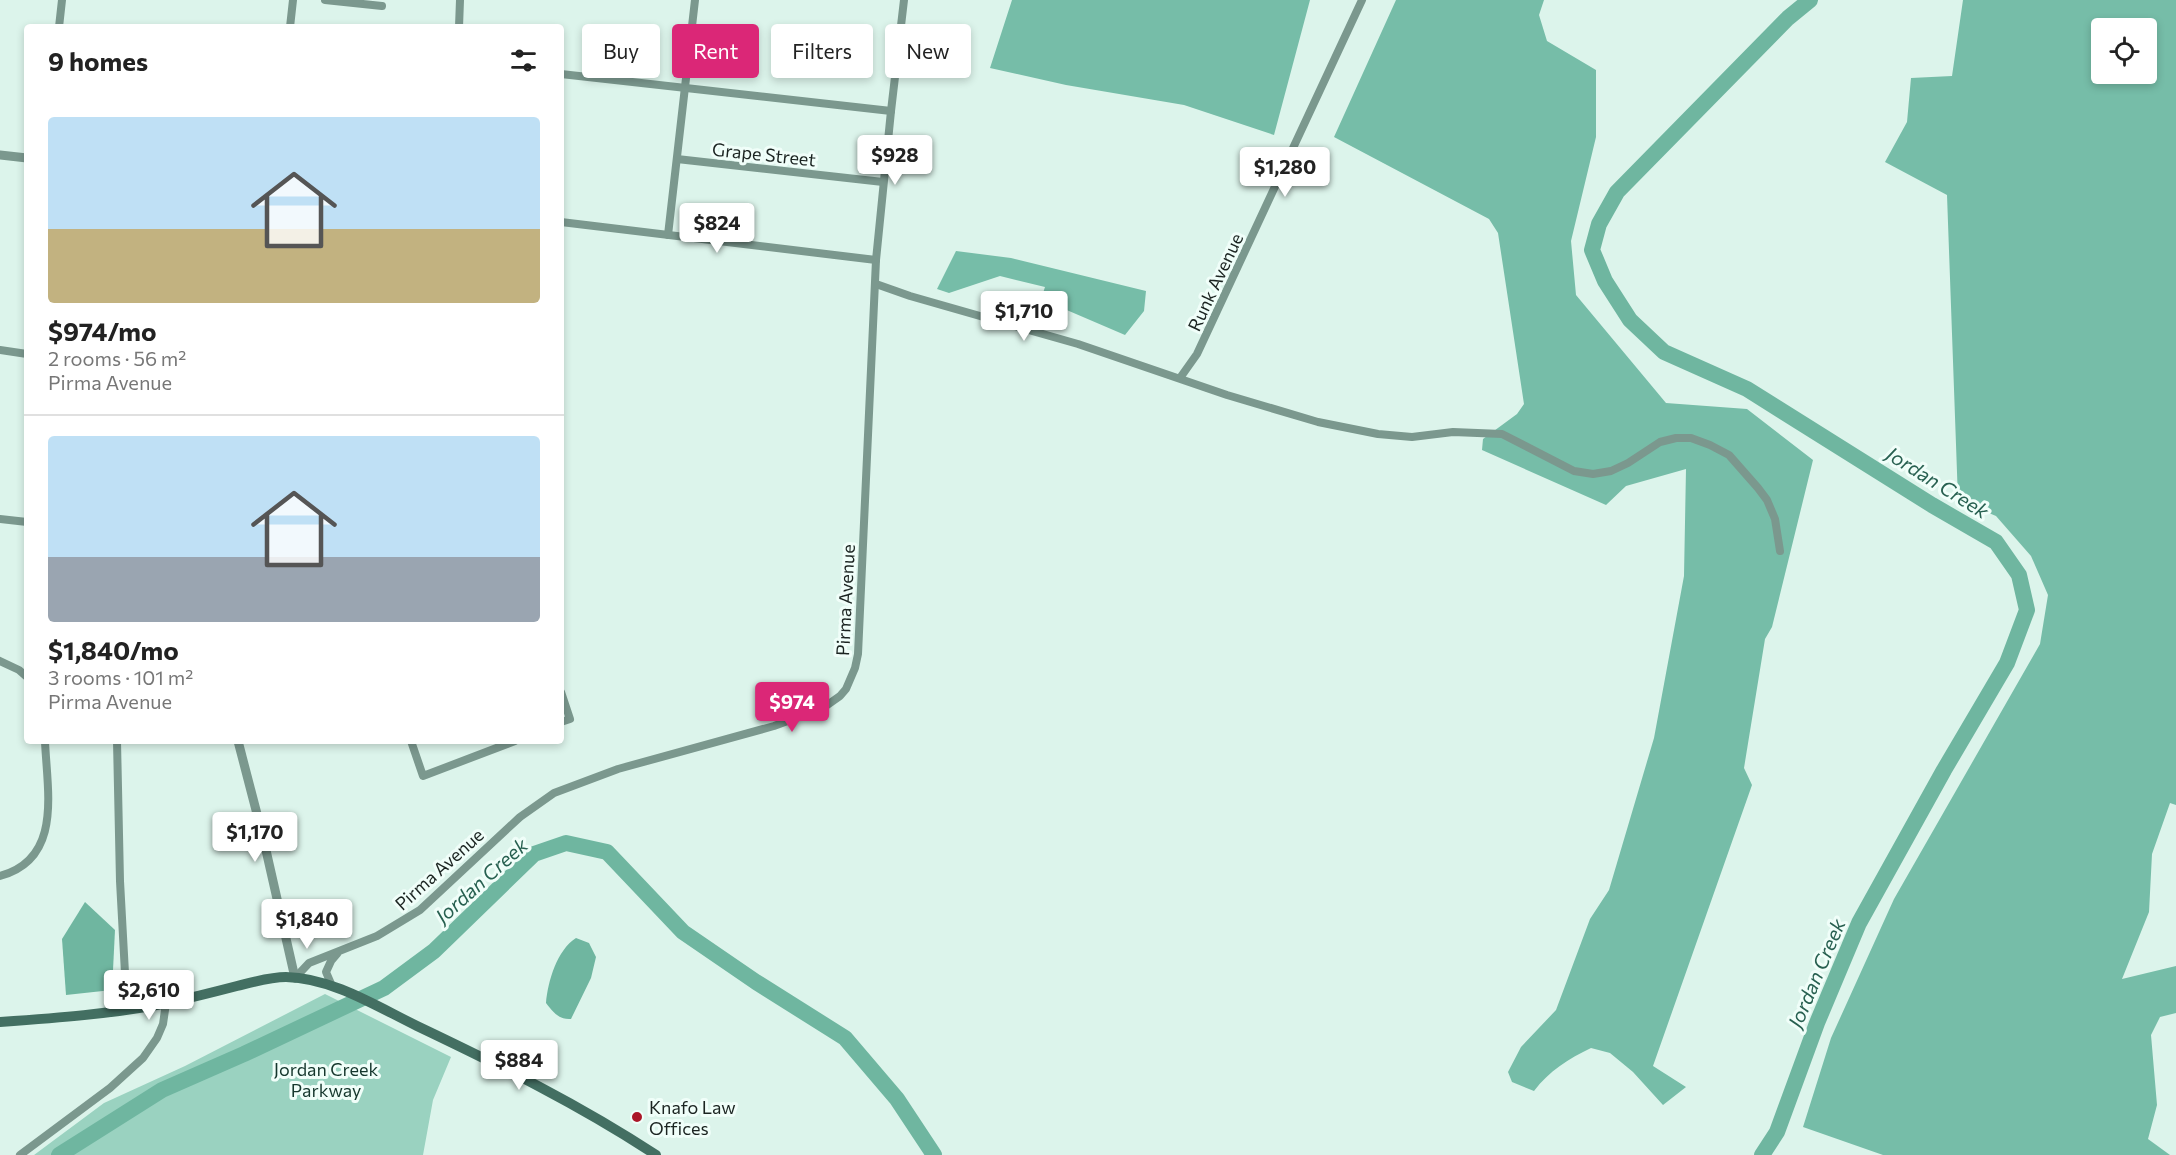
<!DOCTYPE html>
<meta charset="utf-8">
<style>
:root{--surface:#fff;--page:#f2f2f2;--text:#222;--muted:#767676;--line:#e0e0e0;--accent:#db2777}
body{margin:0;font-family:Commissioner,sans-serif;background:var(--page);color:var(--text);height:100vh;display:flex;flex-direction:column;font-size:22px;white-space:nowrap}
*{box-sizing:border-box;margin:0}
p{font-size:20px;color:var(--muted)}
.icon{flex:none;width:33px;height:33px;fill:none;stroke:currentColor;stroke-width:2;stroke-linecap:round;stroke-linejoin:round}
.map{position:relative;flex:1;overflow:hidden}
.side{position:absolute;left:24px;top:24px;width:540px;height:720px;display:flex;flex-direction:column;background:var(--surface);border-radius:6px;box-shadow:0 3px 9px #0003}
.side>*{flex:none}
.banner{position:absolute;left:582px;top:24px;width:570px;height:54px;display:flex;gap:12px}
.tools{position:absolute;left:2091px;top:18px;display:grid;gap:12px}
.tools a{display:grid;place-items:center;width:66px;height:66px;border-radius:6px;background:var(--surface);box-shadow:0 3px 9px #0003;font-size:30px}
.price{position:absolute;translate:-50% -51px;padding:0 14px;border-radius:6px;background:#fff;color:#222;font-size:20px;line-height:39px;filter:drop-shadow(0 2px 3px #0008)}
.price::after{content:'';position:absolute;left:50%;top:36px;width:18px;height:14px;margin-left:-9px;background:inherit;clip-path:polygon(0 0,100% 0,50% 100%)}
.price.current{background:var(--accent);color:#fff}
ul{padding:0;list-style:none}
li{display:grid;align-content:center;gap:12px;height:318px;padding:0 24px}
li+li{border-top:2px solid var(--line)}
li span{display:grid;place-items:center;height:186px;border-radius:6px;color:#555}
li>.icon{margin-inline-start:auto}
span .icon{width:108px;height:108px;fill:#fffc;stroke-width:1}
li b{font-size:26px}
h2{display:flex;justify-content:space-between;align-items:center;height:72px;padding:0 24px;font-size:26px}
.tag{padding:0 21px;border-radius:6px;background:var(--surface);box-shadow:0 3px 9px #0003;font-size:21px;line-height:54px}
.tag.current{background:var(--accent);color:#fff}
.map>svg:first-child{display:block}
.green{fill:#9ad2c0}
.forest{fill:#76bda8;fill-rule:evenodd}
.water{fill:#6fb6a0}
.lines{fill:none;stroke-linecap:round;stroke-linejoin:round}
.river{stroke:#6fb6a0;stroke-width:16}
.minor{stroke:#7b988e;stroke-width:8}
.tertiary{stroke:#7b988e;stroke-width:9}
.secondary{stroke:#436f62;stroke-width:10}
.poi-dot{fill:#ab1628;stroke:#f0fef9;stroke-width:2}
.labels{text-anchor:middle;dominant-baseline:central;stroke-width:6;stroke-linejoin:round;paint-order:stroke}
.street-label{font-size:18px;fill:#1b2421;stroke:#f0fef9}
.park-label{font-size:18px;fill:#15372d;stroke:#f0fef9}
.poi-label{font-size:18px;fill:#1b2421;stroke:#f0fef9;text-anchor:start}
.water-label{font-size:20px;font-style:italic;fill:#276050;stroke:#f0fef9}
</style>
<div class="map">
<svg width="2176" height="1155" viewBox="0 0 2176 1155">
<rect width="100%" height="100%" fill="#dcf4eb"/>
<polygon class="green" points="325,994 451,1057 433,1100 423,1155 34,1155 104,1103 185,1066"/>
<g class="forest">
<polygon points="1012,0 1310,0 1274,135 1184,105 1066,85 990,68"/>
<path d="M1396,0h148l-5,15 8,26 49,29v67l-25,104 5,54 90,108 81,6 66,51 -41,167 -7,12 -21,129 8,17 -99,281 33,21 -23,18 -30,-33 -23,-19 -19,-5c-23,11 -42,23 -57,43l-22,-9 -4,-10 13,-25 35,-37 34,-91 19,-29 45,-152 30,-162 2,-107 -60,17 -20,19 -124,-55 1,-11 34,-25 7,-10 -26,-171 -9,-14 -155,-82z"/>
<path d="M1963,0h213v805l-6,-2 -18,51 -3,58 -27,67 54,-13v47l-16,4 -9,18 6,70 -9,34 22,16h-287l-80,-28 28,-89 63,-139 146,-255 8,-49 -17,-39 -35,-40 -38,-16 -11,-305 -62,-33 22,-40 4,-44 41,-2zM2146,28v46h-44v-46z"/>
<polygon points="956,251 1011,258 1146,291 1144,311 1125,335 1041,299 1045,287 1000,276 949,293 937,289"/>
</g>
<g class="water">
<polygon points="85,902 115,930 112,990 66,995 62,939"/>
<path d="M576,938l13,5 7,14 -5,21 -20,41c-12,1 -18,-7 -25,-16 2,-22 11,-53 30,-65z"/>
</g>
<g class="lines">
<g class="river">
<polyline points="59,1155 162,1090 244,1054 384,988 434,951 534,854 566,843 607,852 683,932 756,982 845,1038 897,1099 934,1155"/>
<polyline points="1762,1155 1777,1132 1817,1023 1859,923 1944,770 2007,663 2027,610 2019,575 1996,542 1932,505 1747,389 1664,352 1630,320 1605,281 1592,250 1599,224 1617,192 1788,18 1810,0"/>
</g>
<g class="minor">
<polyline points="325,0 382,6"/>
<polyline points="59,27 62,0"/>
<polyline points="290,27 293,0"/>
<polyline points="459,27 460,0"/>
<polyline points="561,74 891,111"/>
<polyline points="677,159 883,182"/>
<polyline points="561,222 876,260"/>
<polyline points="668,235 695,0"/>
<polyline points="876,284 910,296 1078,344 1227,395 1318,422 1378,434 1412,437 1453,432 1502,434 1574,471 1593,474 1611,471 1628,463 1660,442 1676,438 1691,438 1710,445 1729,455 1758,488 1767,500 1775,519 1780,551"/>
<polyline points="0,350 27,354"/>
<polyline points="1180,378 1197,354 1362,0"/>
<polyline points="0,519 27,522"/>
<polyline points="0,661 19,670 27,677"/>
<polyline points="561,692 570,719 561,722"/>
<polyline points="117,741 120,881 127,1010"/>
<polyline points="411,741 423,776 515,741"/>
<path d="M0,876c63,-17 47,-85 45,-135"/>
<polyline points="295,978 309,963 377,936 420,910 520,817 554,793 618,769 774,726 823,708 840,696 846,689 855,668 858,654 876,260 891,111 904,0"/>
<polyline points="332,986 326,972 331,961 337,954"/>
<polyline points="20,1155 110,1088 143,1058 157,1038 163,1024 166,1003"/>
</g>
<g class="tertiary">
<polyline points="0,155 27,158"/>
<polyline points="238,741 263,837 295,978"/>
</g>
<path class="secondary" d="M0,1022c56,-4 112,-8 167,-19 23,-5 47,-11 70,-17 16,-4 33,-9 49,-9 46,1 90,29 131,49 82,39 163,79 239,129"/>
</g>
<circle class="poi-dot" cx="637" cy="1117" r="6"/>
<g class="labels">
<g class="street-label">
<text transform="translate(764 154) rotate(6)">Grape Street</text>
<text transform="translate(1215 282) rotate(-65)">Runk Avenue</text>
<text transform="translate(845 600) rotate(-87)">Pirma Avenue</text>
<text transform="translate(439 869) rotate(-42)">Pirma Avenue</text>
</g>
<g class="park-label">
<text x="326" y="1069">Jordan Creek<tspan x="326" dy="21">Parkway</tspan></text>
</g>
<g class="poi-label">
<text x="649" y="1107">Knafo Law<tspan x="649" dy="21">Offices</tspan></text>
</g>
<g class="water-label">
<text transform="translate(1938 482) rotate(32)">Jordan Creek</text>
<text transform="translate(481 880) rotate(-42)">Jordan Creek</text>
<text transform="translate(1816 973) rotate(-67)">Jordan Creek</text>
</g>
</g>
</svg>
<div class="tools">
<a><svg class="icon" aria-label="locate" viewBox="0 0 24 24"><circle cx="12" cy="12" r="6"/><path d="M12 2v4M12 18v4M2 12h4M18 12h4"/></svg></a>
</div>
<b class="price" style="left:895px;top:186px">$928</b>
<b class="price" style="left:1285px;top:198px">$1,280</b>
<b class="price" style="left:717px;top:254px">$824</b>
<b class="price" style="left:1024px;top:342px">$1,710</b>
<b class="price current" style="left:792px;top:733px">$974</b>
<b class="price" style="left:255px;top:863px">$1,170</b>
<b class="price" style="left:307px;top:950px">$1,840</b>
<b class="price" style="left:149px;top:1021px">$2,610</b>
<b class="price" style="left:519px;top:1091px">$884</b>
<div class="banner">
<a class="tag">Buy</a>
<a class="tag current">Rent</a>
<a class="tag">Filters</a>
<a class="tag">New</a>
</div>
<section class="side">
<h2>9 homes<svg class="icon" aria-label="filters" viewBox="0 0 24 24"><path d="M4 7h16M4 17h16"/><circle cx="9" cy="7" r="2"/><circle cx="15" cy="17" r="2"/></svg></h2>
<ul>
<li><span style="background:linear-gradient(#bfe0f5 60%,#c2b280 0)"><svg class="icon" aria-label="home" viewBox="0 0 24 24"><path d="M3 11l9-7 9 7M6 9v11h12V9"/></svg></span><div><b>$974/mo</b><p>2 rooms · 56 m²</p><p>Pirma Avenue</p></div></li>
<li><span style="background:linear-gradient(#bfe0f5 65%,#9aa5b1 0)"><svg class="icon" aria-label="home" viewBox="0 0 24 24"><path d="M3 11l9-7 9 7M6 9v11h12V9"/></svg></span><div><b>$1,840/mo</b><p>3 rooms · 101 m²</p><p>Pirma Avenue</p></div></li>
</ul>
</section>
</div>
